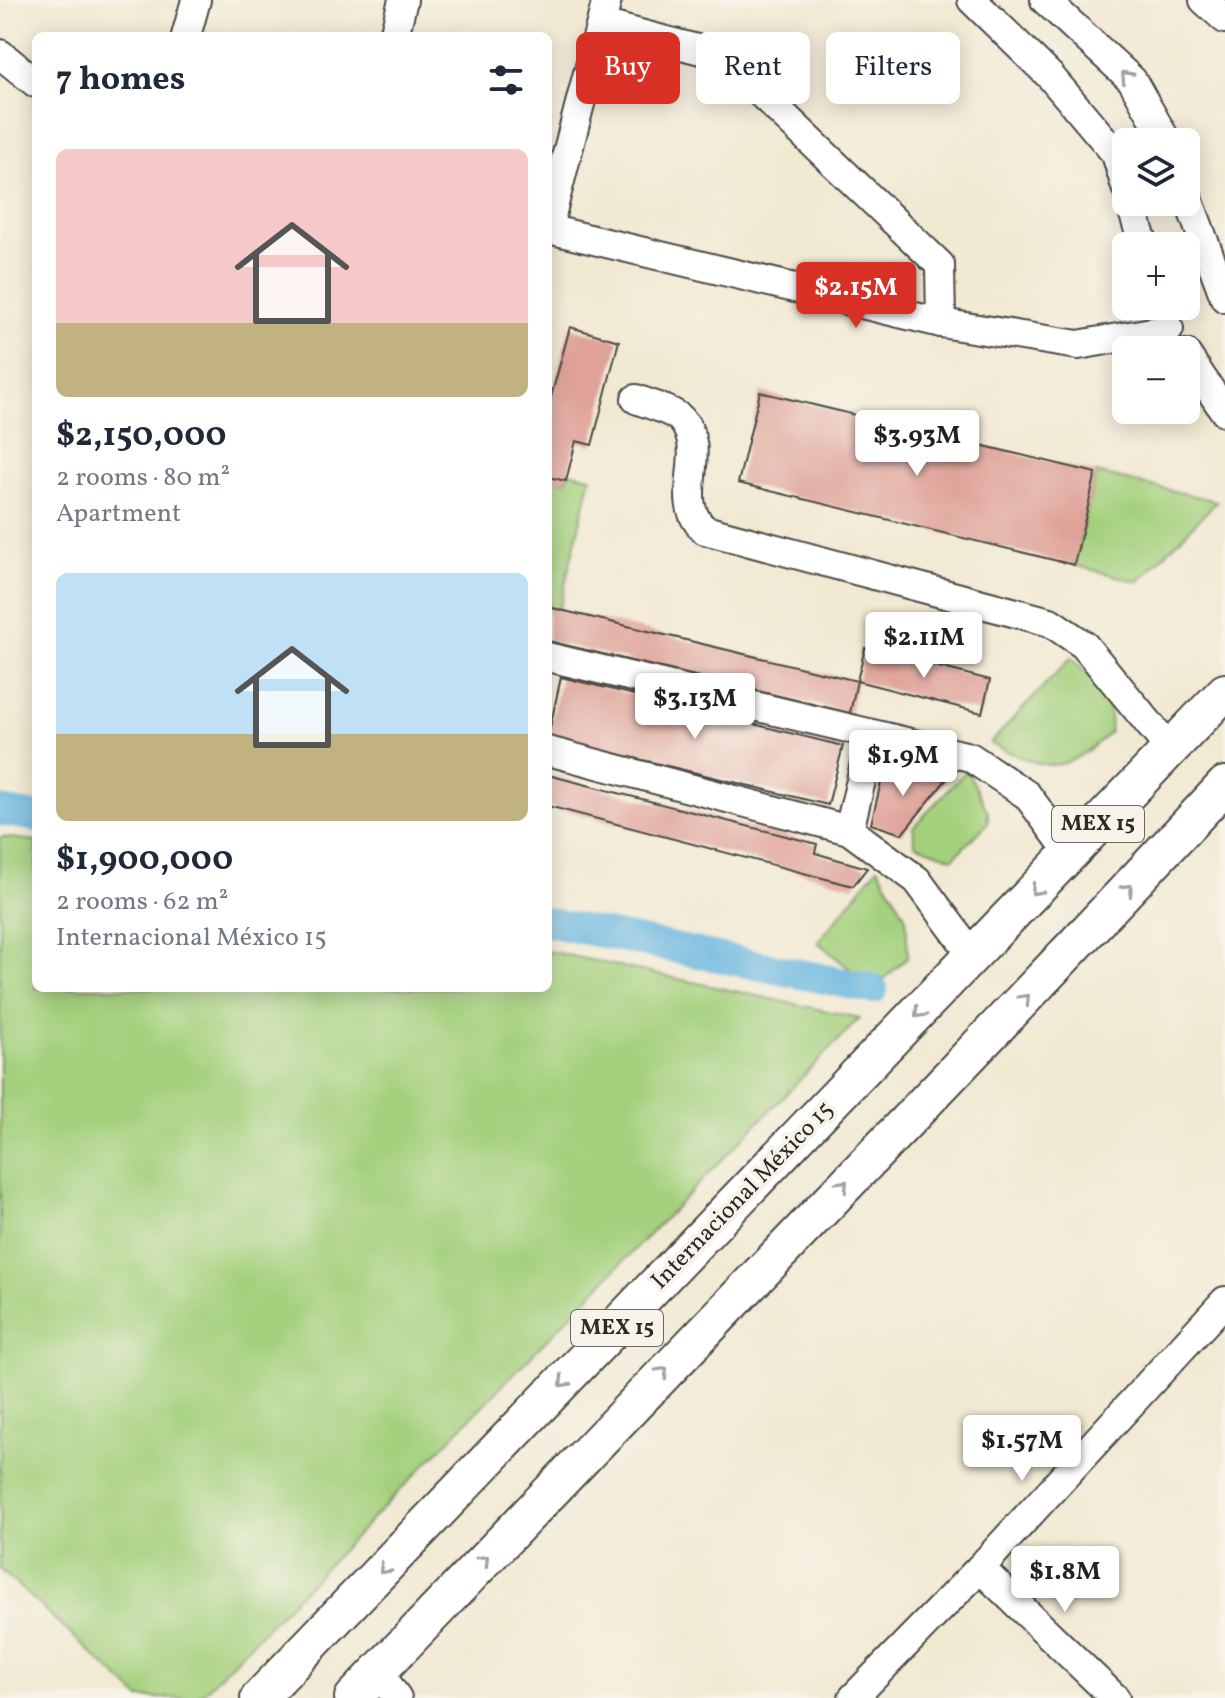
<!DOCTYPE html>
<meta charset="utf-8">
<style>
:root{--surface:#fff;--page:#f6f6f7;--text:#1f2937;--muted:#747a83;--accent:#d93025}
body{margin:0;font-family:Vollkorn,serif;background:var(--page);color:var(--text);height:100vh;display:flex;flex-direction:column;font-size:30px;white-space:nowrap}
*{box-sizing:border-box;margin:0}
p{font-size:26px;color:var(--muted)}
.icon{flex:none;width:44px;height:44px;fill:none;stroke:currentColor;stroke-width:2;stroke-linecap:round;stroke-linejoin:round}
.map{position:relative;flex:1;overflow:hidden}
.drawer{position:absolute;left:32px;top:32px;width:520px;height:960px;display:flex;flex-direction:column;background:var(--surface);border-radius:12px;box-shadow:0 4px 20px #0003}
.drawer>*{flex:none}
.banner{position:absolute;left:576px;top:32px;width:528px;height:72px;display:flex;gap:16px}
.tools{position:absolute;left:1112px;top:128px;display:grid;gap:16px}
.tools a{display:grid;place-items:center;width:88px;height:88px;border-radius:12px;background:var(--surface);box-shadow:0 4px 20px #0003;font-size:40px}
.price{position:absolute;translate:-50% -68px;padding:0 18px;border-radius:8px;background:#fff;color:#222;font-size:26px;line-height:52px;filter:drop-shadow(0 2px 4px #0008)}
.price::after{content:'';position:absolute;left:50%;top:48px;width:24px;height:18px;margin-left:-12px;background:inherit;clip-path:polygon(0 0,100% 0,50% 100%)}
.price.on{background:var(--accent);color:#fff}
ul{padding:0;list-style:none}
li{display:grid;align-content:center;gap:16px;height:424px;padding:0 24px}
li span{display:grid;place-items:center;height:248px;border-radius:12px;color:#555}
li>.icon{margin-inline-start:auto}
span .icon{width:144px;height:144px;fill:#fffc;stroke-width:1}
li b{font-size:34px}
h2{display:flex;justify-content:space-between;align-items:center;height:96px;padding:0 24px;font-size:34px}
.pill{padding:0 28px;border-radius:12px;background:var(--surface);box-shadow:0 4px 20px #0003;font-size:28px;line-height:72px}
.pill.on{background:var(--accent);color:#fff}
.map>svg:first-child{display:block}
.green{fill:#a4d07d;stroke:#687e54;stroke-width:2}
.lines{fill:none;stroke-linecap:round;stroke-linejoin:round}
.canal{stroke:#65b5e0;stroke-width:30}
.building{fill:#dfa198}
.minor-casing{stroke:#494844;stroke-width:32}
.major-casing{stroke:#494844;stroke-width:40}
.minor{stroke:#fff;stroke-width:28}
.major{stroke:#fff;stroke-width:36}
.oneway{stroke:#a0a0a0}
.labels{text-anchor:middle;dominant-baseline:central;stroke-width:8;stroke-linejoin:round;paint-order:stroke}
.shield{fill:#f7f3e8;stroke:#686764;stroke-width:2}
.shield-label{font-size:22px;font-weight:bold;fill:#2b2b2b}
.street-label{font-size:24px;fill:#2b2b2b;stroke:#f7f3e8}
</style>
<div class="map">
<svg width="1225" height="1698" viewBox="0 0 1225 1698">
<rect width="100%" height="100%" fill="#f7f3e8"/>
<filter id="ink" filterUnits="userSpaceOnUse"><feTurbulence type="fractalNoise" baseFrequency=".0125" numOctaves="2"/><feDisplacementMap in="SourceGraphic" scale="16" xChannelSelector="R" yChannelSelector="G"/><feConvolveMatrix kernelMatrix="1 2 1 2 8 2 1 2 1" color-interpolation-filters="sRGB"/></filter>
<filter id="wash" filterUnits="userSpaceOnUse"><feTurbulence type="fractalNoise" baseFrequency=".006" numOctaves="4" result="noise"/><feDisplacementMap in="SourceGraphic" scale="32" xChannelSelector="R" yChannelSelector="G"/><feGaussianBlur stdDeviation="1.8" result="paint"/><feColorMatrix in="noise" values="0 0 0 0 0 0 0 0 0 0 0 0 0 0 0 0 0 1.4 0 .05"/><feComposite in="paint" operator="in"/></filter>
<g filter="url(#wash)">
<rect width="100%" height="100%" fill="#f2e9d3"/>
<g class="green">
<polygon points="569,472 591,477 559,610 548,607 548,477 566,481"/>
<polygon points="1096,473 1217,501 1138,582 1074,565"/>
<path d="M1071,658c23,24 43,39 39,74 -50,45 -63,39 -120,11z"/>
<polygon points="967,770 988,812 988,823 953,858 915,844 913,827"/>
<polygon points="0,837 36,841 36,988 548,988 548,951 860,1018 198,1698 140,1698 0,1569"/>
<polygon points="878,867 906,917 908,957 873,989 818,942"/>
</g>
<g class="lines">
<g class="canal">
<polyline points="0,811 36,817"/>
<polyline points="548,922 873,989"/>
</g>
</g>
<g id="blocks">
<g class="building">
<polygon points="570,327 619,341 592,445 576,441 566,481 548,477 548,408"/>
<polygon points="760,392 1096,473 1074,565 738,483"/>
<polygon points="548,607 857,681 850,713 548,641"/>
<polygon points="865,648 990,680 982,713 857,681"/>
<polygon points="561,677 843,746 828,805 548,737"/>
<polygon points="885,766 946,780 902,834 871,824"/>
<polygon points="548,775 817,844 815,853 867,868 853,886 548,806"/>
</g>
</g>
</g>
<g filter="url(#ink)">
<use href="#blocks" fill-opacity="0" stroke="#494844" stroke-width="2"/>
<g class="lines">
<defs>
<g id="minor">
<polyline points="972,0 1050,76 1116,154 1126,187"/>
<polyline points="1045,0 1132,80 1167,142"/>
<polyline points="1204,0 1225,19"/>
<polyline points="602,24 712,53 748,81 940,265 941,323"/>
<polyline points="186,36 196,0"/>
<polyline points="394,36 403,0"/>
<polyline points="0,54 36,83"/>
<polyline points="1186,193 1225,298"/>
<polyline points="1130,202 1144,246"/>
<polyline points="548,227 607,0"/>
<polyline points="548,229 941,323 1078,345 1169,329"/>
<polyline points="1186,354 1225,412"/>
<path d="M636,399c12,5 36,11 45,20 30,33 -11,81 24,111l345,92 34,23 86,104"/>
<polyline points="548,657 970,757 1027,795 1070,853"/>
<polyline points="548,751 849,830 917,880 974,957"/>
<polyline points="849,830 872,735"/>
<polyline points="980,1568 1115,1698"/>
<polyline points="378,1671 397,1698"/>
<polyline points="853,1698 980,1568 1225,1301"/>
</g>
<g id="major">
<polyline points="259,1698 1225,692"/>
<path d="M353,1698c290,-305 585,-605 872,-913"/>
</g>
</defs>
<use href="#minor" class="minor-casing"/>
<use href="#major" class="major-casing"/>
<use href="#minor" class="minor"/>
<use href="#major" class="major"/>
</g>
<defs><path id="oneway-chevron" d="M-2-3.5L2.5 0L-2 3.5" fill="none" stroke-width="1.6" stroke-linecap="round" stroke-linejoin="round" transform="scale(2)"/></defs>
<g class="oneway">
<use href="#oneway-chevron" transform="translate(1126 76) rotate(-133)"/>
<use href="#oneway-chevron" transform="translate(1128 889) rotate(-47)"/>
<use href="#oneway-chevron" transform="translate(1036 890) rotate(133)"/>
<use href="#oneway-chevron" transform="translate(1025 999) rotate(-46)"/>
<use href="#oneway-chevron" transform="translate(919 1013) rotate(134)"/>
<use href="#oneway-chevron" transform="translate(843 1185) rotate(-46)"/>
<use href="#oneway-chevron" transform="translate(663 1372) rotate(-46)"/>
<use href="#oneway-chevron" transform="translate(564 1382) rotate(134)"/>
<use href="#oneway-chevron" transform="translate(484 1560) rotate(-46)"/>
<use href="#oneway-chevron" transform="translate(384 1569) rotate(134)"/>
</g>
</g>
<g class="labels">
<g class="shield">
<rect x="1052" y="806" width="92" height="36" rx="6"/>
<rect x="571" y="1310" width="92" height="36" rx="6"/>
</g>
<g class="shield-label">
<text x="1098" y="824">MEX 15</text>
<text x="617" y="1328">MEX 15</text>
</g>
<g class="street-label">
<text transform="translate(743 1196) rotate(-46)">Internacional México 15</text>
</g>
</g>
</svg>
<div class="tools">
<a><svg class="icon" aria-label="layers" viewBox="0 0 24 24"><path d="M12 4l9 5-9 5-9-5zM3 14l9 5 9-5"/></svg></a>
<a>+</a>
<a>−</a>
</div>
<b class="price on" style="left:856px;top:330px">$2.15M</b>
<b class="price" style="left:917px;top:478px">$3.93M</b>
<b class="price" style="left:924px;top:680px">$2.11M</b>
<b class="price" style="left:695px;top:741px">$3.13M</b>
<b class="price" style="left:903px;top:798px">$1.9M</b>
<b class="price" style="left:1022px;top:1483px">$1.57M</b>
<b class="price" style="left:1065px;top:1614px">$1.8M</b>
<div class="banner">
<a class="pill on">Buy</a>
<a class="pill">Rent</a>
<a class="pill">Filters</a>
</div>
<section class="drawer">
<h2>7 homes<svg class="icon" aria-label="filters" viewBox="0 0 24 24"><path d="M4 7h16M4 17h16"/><circle cx="9" cy="7" r="2"/><circle cx="15" cy="17" r="2"/></svg></h2>
<ul>
<li><span style="background:linear-gradient(#f6c9c9 70%,#c2b280 0)"><svg class="icon" aria-label="home" viewBox="0 0 24 24"><path d="M3 11l9-7 9 7M6 9v11h12V9"/></svg></span><div><b>$2,150,000</b><p>2 rooms · 80 m²</p><p>Apartment</p></div></li>
<li><span style="background:linear-gradient(#bfe0f5 65%,#c2b280 0)"><svg class="icon" aria-label="home" viewBox="0 0 24 24"><path d="M3 11l9-7 9 7M6 9v11h12V9"/></svg></span><div><b>$1,900,000</b><p>2 rooms · 62 m²</p><p>Internacional México 15</p></div></li>
</ul>
</section>
</div>
